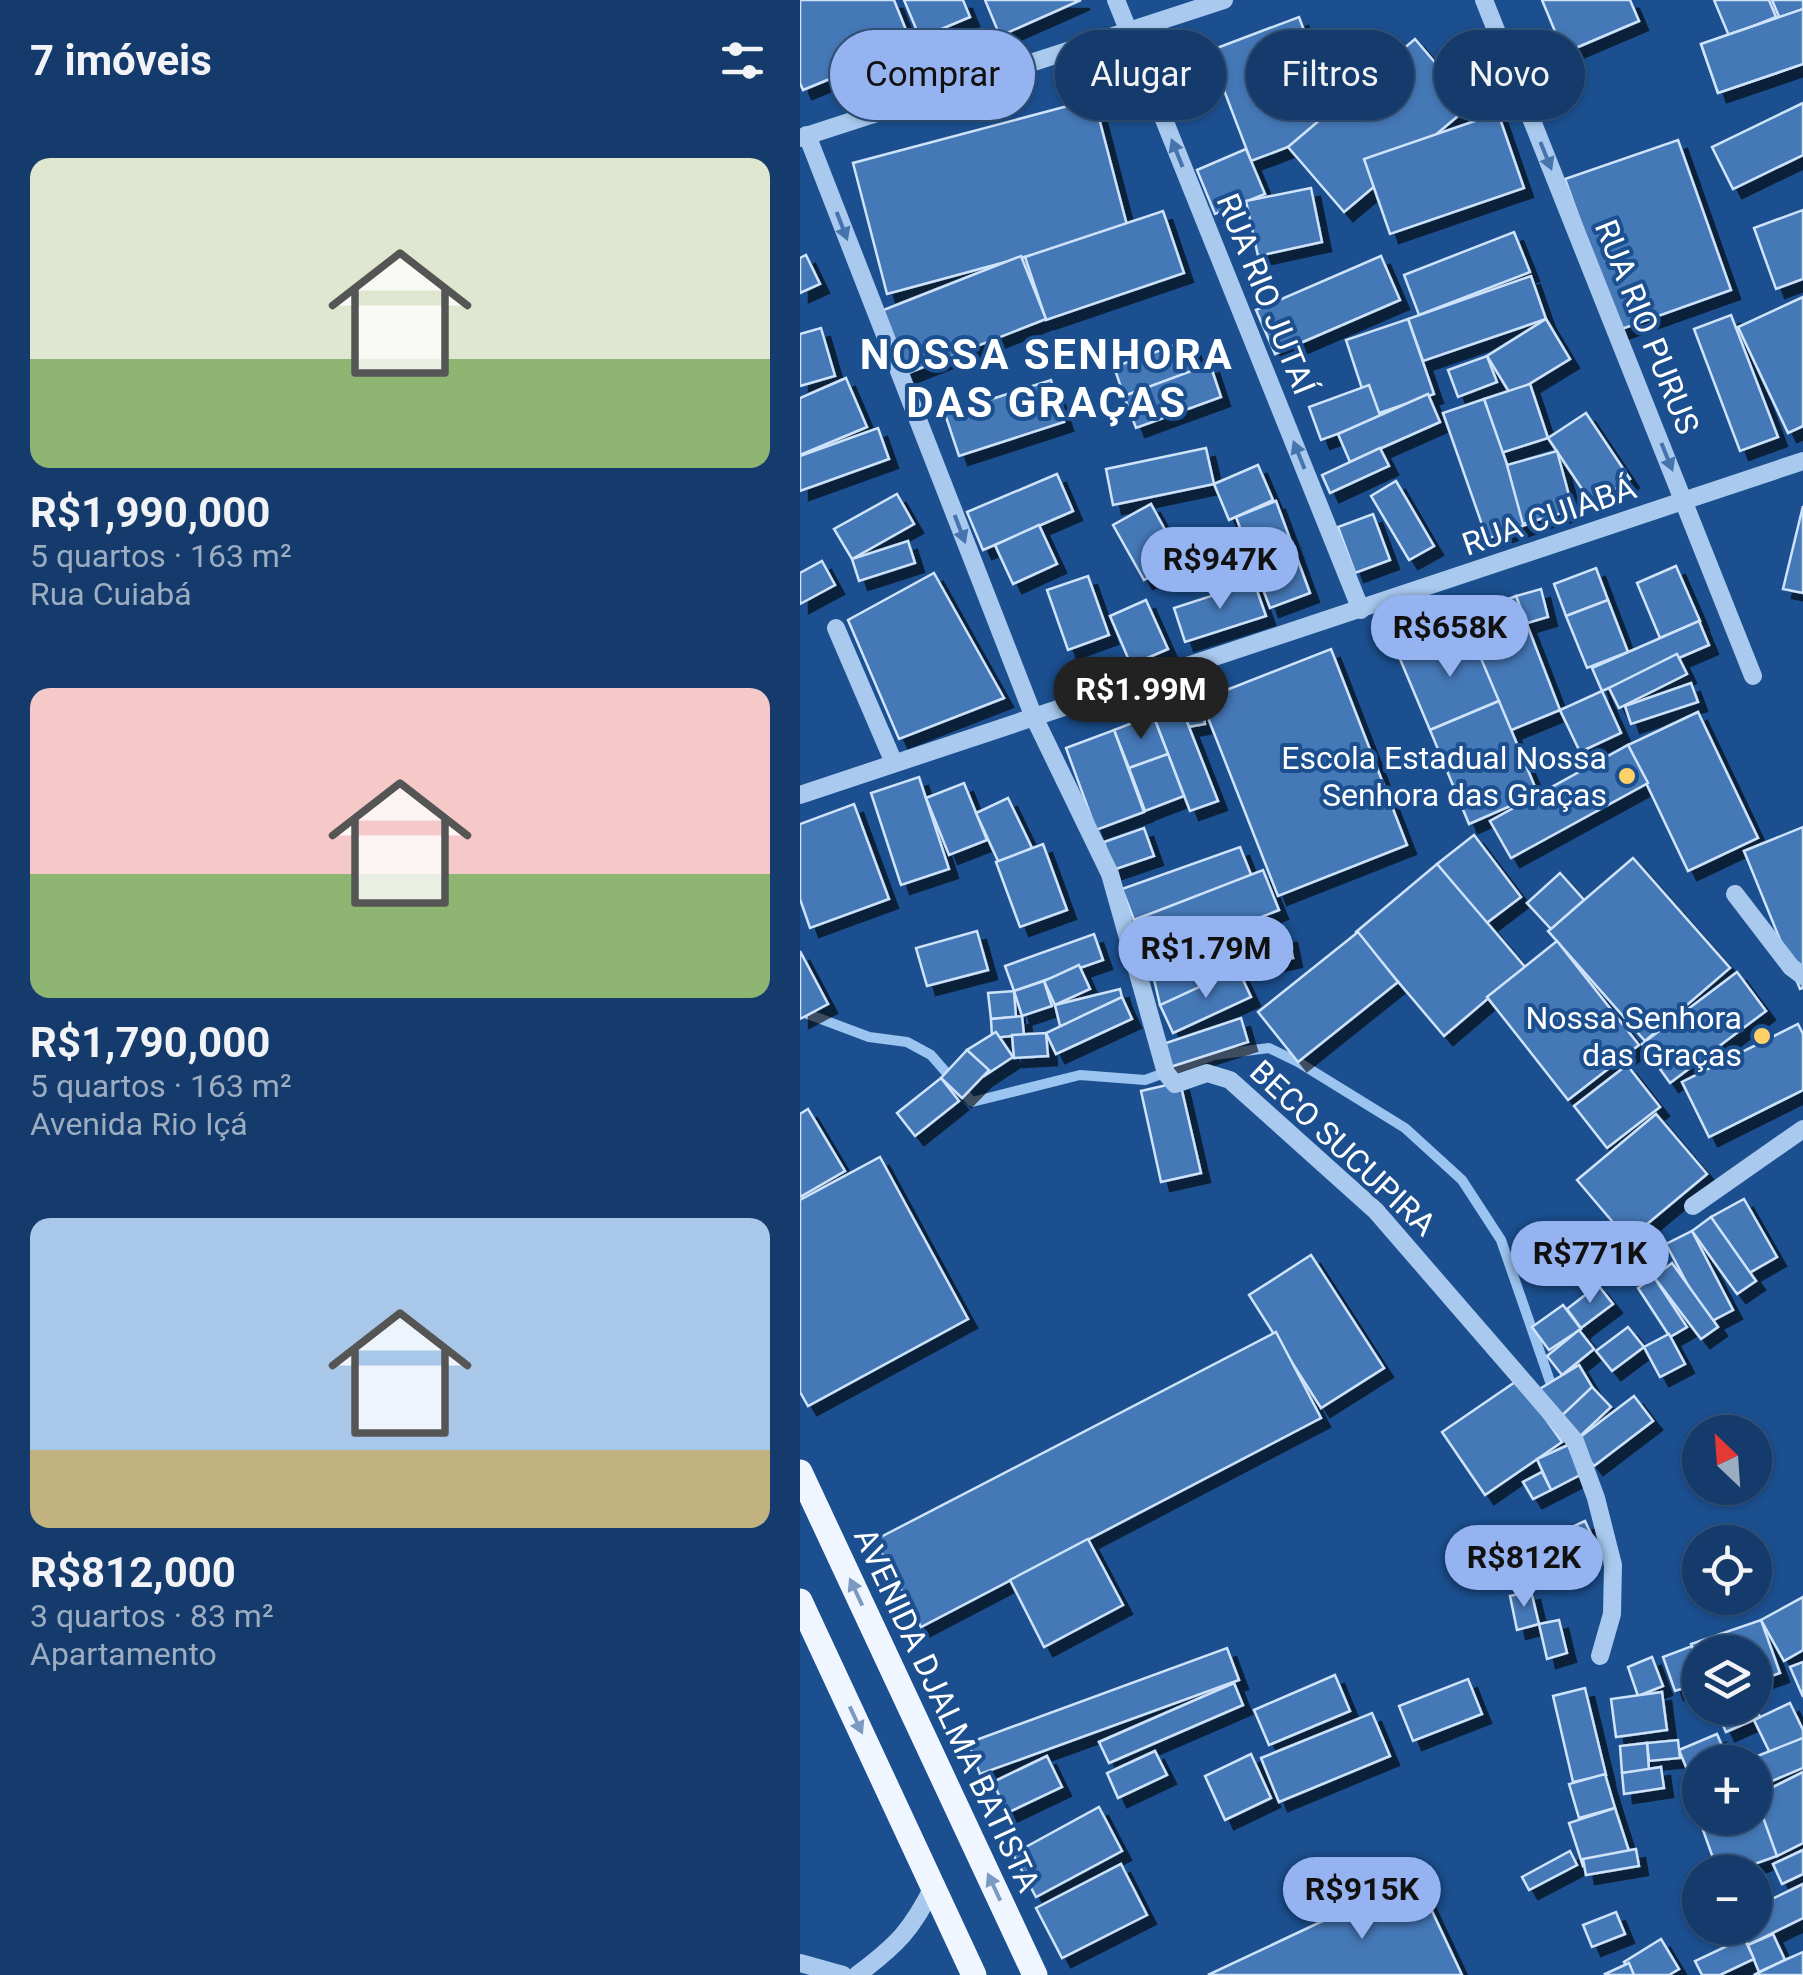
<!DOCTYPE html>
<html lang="pt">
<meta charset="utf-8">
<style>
:root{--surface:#143b6b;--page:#1d4271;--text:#f1f3f6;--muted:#9dadc1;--line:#33557e;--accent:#95b2f1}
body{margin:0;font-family:Roboto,sans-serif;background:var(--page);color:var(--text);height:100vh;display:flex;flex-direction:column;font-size:38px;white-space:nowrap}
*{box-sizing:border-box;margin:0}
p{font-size:32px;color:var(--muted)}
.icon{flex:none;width:55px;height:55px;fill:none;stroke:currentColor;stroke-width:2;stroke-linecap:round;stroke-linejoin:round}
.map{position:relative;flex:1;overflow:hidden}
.side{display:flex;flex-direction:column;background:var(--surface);width:800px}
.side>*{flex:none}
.guide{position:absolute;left:30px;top:30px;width:822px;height:90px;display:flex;gap:20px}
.needle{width:65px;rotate:335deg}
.buttons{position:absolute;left:882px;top:1415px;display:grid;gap:20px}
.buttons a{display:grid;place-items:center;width:90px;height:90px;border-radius:50%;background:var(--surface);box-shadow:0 2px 8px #0004,0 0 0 2px var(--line);font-size:50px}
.price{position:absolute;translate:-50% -85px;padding:0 22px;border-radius:35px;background:var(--accent);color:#111;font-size:32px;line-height:65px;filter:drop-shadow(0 2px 5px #0008)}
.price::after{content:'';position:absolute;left:50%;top:60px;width:30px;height:22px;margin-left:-15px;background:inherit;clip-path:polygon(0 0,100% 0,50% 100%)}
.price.on{background:#222;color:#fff}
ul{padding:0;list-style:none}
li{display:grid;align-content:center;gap:20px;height:530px;padding:0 30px}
li span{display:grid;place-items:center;height:310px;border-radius:20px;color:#555}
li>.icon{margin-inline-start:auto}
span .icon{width:180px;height:180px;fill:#fffc;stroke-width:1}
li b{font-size:42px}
h2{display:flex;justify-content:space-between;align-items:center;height:120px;padding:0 30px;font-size:42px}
.tag{padding:0 35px;border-radius:45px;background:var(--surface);box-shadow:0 2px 8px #0004,0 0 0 2px var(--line);font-size:35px;line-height:90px}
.tag.on{background:var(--accent);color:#111}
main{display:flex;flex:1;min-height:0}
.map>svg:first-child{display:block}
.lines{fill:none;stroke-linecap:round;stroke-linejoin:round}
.stream{stroke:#9cc4f0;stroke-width:10}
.building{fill:#4478b7;stroke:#cfe3fa;stroke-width:2.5;filter:url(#shadow)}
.minor{stroke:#a9c9ee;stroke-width:18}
.major{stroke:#f0f6ff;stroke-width:25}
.oneway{fill:#4674ac}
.oneway2{fill:#7b9ac1}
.poi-dot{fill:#ffd166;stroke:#1b4f8f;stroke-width:4}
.labels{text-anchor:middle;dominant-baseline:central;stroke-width:8;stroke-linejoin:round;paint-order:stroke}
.street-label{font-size:32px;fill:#fff;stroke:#1b4f8f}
.poi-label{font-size:32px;fill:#fff;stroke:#1b4f8f;text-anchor:end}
.district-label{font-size:42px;font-weight:bold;letter-spacing:2.5px;fill:#fff;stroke:#1b4f8f}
</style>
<main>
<section class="side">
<h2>7 imóveis<svg class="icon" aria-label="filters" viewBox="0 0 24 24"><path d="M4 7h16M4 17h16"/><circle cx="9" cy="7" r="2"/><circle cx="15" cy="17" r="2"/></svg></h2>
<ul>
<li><span style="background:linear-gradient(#dfe7d0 65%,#8fb573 0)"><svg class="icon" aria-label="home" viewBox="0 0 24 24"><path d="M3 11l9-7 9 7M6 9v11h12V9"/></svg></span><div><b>R$1,990,000</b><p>5 quartos · 163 m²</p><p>Rua Cuiabá</p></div></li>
<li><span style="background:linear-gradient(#f6c9c9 60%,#8fb573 0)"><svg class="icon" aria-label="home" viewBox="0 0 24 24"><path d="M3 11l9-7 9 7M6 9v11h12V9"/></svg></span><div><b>R$1,790,000</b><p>5 quartos · 163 m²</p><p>Avenida Rio Içá</p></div></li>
<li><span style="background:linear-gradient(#a9c7e8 75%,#c2b280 0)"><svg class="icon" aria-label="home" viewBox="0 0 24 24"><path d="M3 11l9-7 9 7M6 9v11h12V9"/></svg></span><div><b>R$812,000</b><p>3 quartos · 83 m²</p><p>Apartamento</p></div></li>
</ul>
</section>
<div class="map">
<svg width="1003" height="1975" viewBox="0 0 1003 1975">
<defs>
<filter id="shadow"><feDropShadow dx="9" dy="9" stdDeviation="0" flood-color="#0009"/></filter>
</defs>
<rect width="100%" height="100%" fill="#1b4f8f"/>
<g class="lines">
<polyline class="stream" points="5,1013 69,1037 107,1042 131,1055 172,1102 280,1075 345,1080 414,1055 469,1048 498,1062 605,1128 662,1180 701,1240 754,1393"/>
</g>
<g class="building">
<polygon points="0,0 94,0 112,45 3,90 0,83"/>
<polygon points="104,0 163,0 170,17 120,38"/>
<polygon points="185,0 281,0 200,36"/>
<polygon points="742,0 830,0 839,21 764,53"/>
<polygon points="914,0 969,0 976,17 929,36"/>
<polygon points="972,0 1003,0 1003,9 980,19"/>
<polygon points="1003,9 1003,64 918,93 901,44"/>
<polygon points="1003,9 1003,64 918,93 901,44"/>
<polygon points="499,17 540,127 451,161 409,51"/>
<polygon points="615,39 671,105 544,212 488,147"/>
<polygon points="294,99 328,229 87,294 53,163"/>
<polygon points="1003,103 1003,155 933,189 912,147"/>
<polygon points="698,113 724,188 590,234 564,159"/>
<polygon points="878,140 931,290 819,330 765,179"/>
<polygon points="446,149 465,194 415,214 397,170"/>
<polygon points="511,188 522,242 458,256 446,201"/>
<polygon points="1003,210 1003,279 976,289 954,228"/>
<polygon points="363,211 384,273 246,320 225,257"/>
<polygon points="714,232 730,272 619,315 604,275"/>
<polygon points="6,255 20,284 0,293 0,258"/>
<polygon points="221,256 246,319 106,374 81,311"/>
<polygon points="581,256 600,300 475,354 456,310"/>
<polygon points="731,276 746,319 623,361 608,319"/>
<polygon points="1003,297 1003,426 988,433 938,327"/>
<polygon points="931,315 978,437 940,451 894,329"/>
<polygon points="608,319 634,394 571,416 546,340"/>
<polygon points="746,319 770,359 711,395 687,356"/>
<polygon points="21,328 35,376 0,386 0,334"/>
<polygon points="389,340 399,369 324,396 314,367"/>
<polygon points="687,356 697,382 658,397 648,370"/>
<polygon points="410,364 421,397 336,428 324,396"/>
<polygon points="46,378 67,427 0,455 0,398"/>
<polygon points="251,380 264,422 159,456 145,414"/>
<polygon points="730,384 748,438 701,453 684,399"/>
<polygon points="569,385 581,418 521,440 509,407"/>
<polygon points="628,394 640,422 550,462 538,434"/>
<polygon points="684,399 728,524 687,539 643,413"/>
<polygon points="786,413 830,479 792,504 748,438"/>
<polygon points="78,428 89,459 0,491 0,456"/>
<polygon points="406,448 414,484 313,505 306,469"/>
<polygon points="580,448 589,466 530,493 522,475"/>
<polygon points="757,451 773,510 723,524 707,465"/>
<polygon points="458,465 473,500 429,520 414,484"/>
<polygon points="257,474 273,511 183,550 167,512"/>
<polygon points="596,481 634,546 609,560 571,496"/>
<polygon points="97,494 114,524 52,559 34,529"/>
<polygon points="476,501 510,593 470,608 436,517"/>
<polygon points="351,504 381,559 344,580 313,525"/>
<polygon points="1003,506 1003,593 983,589"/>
<polygon points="573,514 590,560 555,573 538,527"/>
<polygon points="239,525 257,564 213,584 195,545"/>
<polygon points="108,541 115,563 59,581 52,559"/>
<polygon points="22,561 35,585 0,604 0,573"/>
<polygon points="876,566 900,621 860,638 837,583"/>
<polygon points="796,568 808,600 766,616 754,584"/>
<polygon points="134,573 204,698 99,739 48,620"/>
<polygon points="288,576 309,635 268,650 247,590"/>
<polygon points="454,582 466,616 385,642 374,608"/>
<polygon points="741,589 748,617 724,624 716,596"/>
<polygon points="716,596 760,710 709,731 664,617"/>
<polygon points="346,600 368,649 331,665 310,616"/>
<polygon points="808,600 828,652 787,668 766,616"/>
<polygon points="899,621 909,645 802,691 792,668"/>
<polygon points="669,630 699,701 630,730 600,659"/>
<polygon points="531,649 607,845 478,896 401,700"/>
<polygon points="877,654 887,674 819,708 809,688"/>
<polygon points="891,683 898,702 831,724 825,706"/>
<polygon points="802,691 821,733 780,752 760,710"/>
<polygon points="401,700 405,724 371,730 366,707"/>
<polygon points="699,701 738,794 669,824 630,730"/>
<polygon points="380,704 418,801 390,811 353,715"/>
<polygon points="898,712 958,838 888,871 828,745"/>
<polygon points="353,715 368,754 329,768 314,730"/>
<polygon points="314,730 344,812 296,830 266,748"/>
<polygon points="828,745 848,783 711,858 690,821"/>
<polygon points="368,754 384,796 345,811 329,768"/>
<polygon points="119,777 149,869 101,885 71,793"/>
<polygon points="164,783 187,840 149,855 126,798"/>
<polygon points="208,798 232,848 199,863 176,813"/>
<polygon points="54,804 89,899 10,928 0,899 0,824"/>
<polygon points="1003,827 1003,988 1000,989 944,851"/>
<polygon points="344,828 354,856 313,870 304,842"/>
<polygon points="674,835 721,897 684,925 637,864"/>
<polygon points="243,844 267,910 220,927 196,862"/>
<polygon points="440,847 452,877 334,920 322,889"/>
<polygon points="833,858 930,968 845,1041 748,931"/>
<polygon points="637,864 725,967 644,1036 556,932"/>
<polygon points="463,870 479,910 349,961 334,920"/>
<polygon points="760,873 784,900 751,929 727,903"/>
<polygon points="177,931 188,970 127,986 116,948"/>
<polygon points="558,932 598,982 498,1062 458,1012"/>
<polygon points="294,934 303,960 214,991 205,966"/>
<polygon points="488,934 493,958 436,970 431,946"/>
<polygon points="757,941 839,1045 768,1100 687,997"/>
<polygon points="0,951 28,1004 0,1019"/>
<polygon points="418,958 426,988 360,1005 353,975"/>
<polygon points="279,965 290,989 255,1005 244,981"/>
<polygon points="438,969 451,997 373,1033 360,1005"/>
<polygon points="937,972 966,1011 870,1083 842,1044"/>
<polygon points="244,981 252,1006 222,1016 214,991"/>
<polygon points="320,989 325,1010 260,1026 255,1005"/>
<polygon points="214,991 216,1017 191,1019 188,993"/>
<polygon points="322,997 332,1019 256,1054 246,1033"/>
<polygon points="222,1016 224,1035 192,1038 191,1019"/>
<polygon points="441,1018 448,1042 364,1069 357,1046"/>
<polygon points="998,1024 1003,1034 1003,1090 909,1137 882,1082"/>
<polygon points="196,1032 213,1057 184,1076 167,1050"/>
<polygon points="246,1033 248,1056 214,1058 212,1035"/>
<polygon points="167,1050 189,1070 162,1098 141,1078"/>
<polygon points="827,1065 860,1107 807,1148 774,1106"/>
<polygon points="141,1078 159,1101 115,1136 97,1113"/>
<polygon points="380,1082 401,1173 361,1182 341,1091"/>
<polygon points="8,1109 45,1171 0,1197 0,1114"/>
<polygon points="856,1114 907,1174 828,1240 777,1180"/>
<polygon points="80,1157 168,1319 8,1406 0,1392 0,1200"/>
<polygon points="944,1199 977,1257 944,1276 911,1217"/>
<polygon points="911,1217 956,1281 937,1294 892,1231"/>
<polygon points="892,1231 933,1310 908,1323 866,1244"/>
<polygon points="511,1255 584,1368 521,1408 449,1295"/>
<polygon points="872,1263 918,1327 901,1339 854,1277"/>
<polygon points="854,1277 887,1327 870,1337 838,1288"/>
<polygon points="798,1285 813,1304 781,1328 767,1309"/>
<polygon points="763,1305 781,1329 749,1350 732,1327"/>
<polygon points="828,1327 844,1347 812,1371 796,1351"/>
<polygon points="779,1330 794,1349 762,1375 747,1356"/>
<polygon points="476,1332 521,1418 121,1627 75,1540"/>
<polygon points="869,1334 885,1364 860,1377 844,1347"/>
<polygon points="779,1365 797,1395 756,1421 738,1390"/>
<polygon points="718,1380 762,1442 685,1495 642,1432"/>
<polygon points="792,1387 811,1407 775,1441 756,1421"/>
<polygon points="834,1396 853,1421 794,1466 775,1441"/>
<polygon points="768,1445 782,1474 751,1490 737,1459"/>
<polygon points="742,1472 751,1490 733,1499 723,1482"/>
<polygon points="785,1521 799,1551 760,1569 746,1539"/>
<polygon points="288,1539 323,1605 244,1647 210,1580"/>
<polygon points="731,1591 739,1624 717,1630 710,1596"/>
<polygon points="1003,1597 1003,1650 984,1661 961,1620"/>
<polygon points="759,1620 767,1653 747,1659 739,1624"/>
<polygon points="961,1620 980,1673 955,1682 955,1652 900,1652 900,1669 891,1644"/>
<polygon points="892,1646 900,1669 900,1683 875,1691 863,1657"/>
<polygon points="427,1648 439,1680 180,1774 168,1743"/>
<polygon points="852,1657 863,1686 838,1696 828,1667"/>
<polygon points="1003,1662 1003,1697 990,1667"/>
<polygon points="535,1675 550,1711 469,1745 454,1710"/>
<polygon points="668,1679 682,1714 613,1741 599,1706"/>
<polygon points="434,1683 443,1705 309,1763 299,1742"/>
<polygon points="785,1688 806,1775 773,1782 753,1696"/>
<polygon points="862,1692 867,1730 816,1737 811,1699"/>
<polygon points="990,1703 1003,1730 1003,1738 970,1753 954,1720"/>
<polygon points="955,1706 960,1717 926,1732 915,1708"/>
<polygon points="572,1713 590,1756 479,1802 461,1758"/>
<polygon points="917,1734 929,1762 900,1762 900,1783 894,1786 879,1750"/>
<polygon points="1003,1738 1003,1768 955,1788 955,1762 942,1762"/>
<polygon points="878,1740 880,1758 849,1761 847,1743"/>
<polygon points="847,1743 849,1770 822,1773 820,1746"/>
<polygon points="355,1751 367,1775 318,1798 307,1773"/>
<polygon points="451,1754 471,1798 425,1820 405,1776"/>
<polygon points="247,1756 262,1787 207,1813 193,1782"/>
<polygon points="861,1767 864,1788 824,1794 822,1773"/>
<polygon points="1003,1772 1003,1843 977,1856 955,1813 955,1796"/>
<polygon points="805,1774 815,1808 779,1818 769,1784"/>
<polygon points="299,1807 322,1851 236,1897 213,1854"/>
<polygon points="815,1808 829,1851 783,1866 769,1823"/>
<polygon points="960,1809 977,1856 932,1872 918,1872 903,1830 938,1818 955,1818 955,1811"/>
<polygon points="836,1849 839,1866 786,1875 783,1859"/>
<polygon points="1003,1850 1003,1874 982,1884 973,1864"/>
<polygon points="770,1851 777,1865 729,1890 722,1877"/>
<polygon points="321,1864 347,1915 262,1958 236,1908"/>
<polygon points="616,1877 662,1975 408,1975"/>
<polygon points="1003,1884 1003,1918 948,1945 939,1928 955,1928 955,1907"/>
<polygon points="816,1912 825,1934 792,1947 783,1925"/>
<polygon points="973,1934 985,1960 959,1972 948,1945"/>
<polygon points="944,1938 954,1959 920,1975 902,1975 895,1961"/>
<polygon points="861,1939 879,1969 869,1975 832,1975 824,1962"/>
<polygon points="1003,1952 1003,1975 954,1975 985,1960"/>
<polygon points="829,1963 834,1975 806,1975 805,1974"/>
</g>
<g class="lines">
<g class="minor">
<polyline points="316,0 561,610"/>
<polyline points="684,0 953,676"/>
<polyline points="7,135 233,715 310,874 366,1073 375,1084 407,1073 430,1080 576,1211 775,1441 796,1498 813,1565 812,1614 800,1656"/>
<polyline points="0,138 424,0"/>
<polyline points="36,628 94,763"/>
<polyline points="0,795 1003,461"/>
<polyline points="935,894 991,967 1003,976"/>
<polyline points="893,1206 1003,1129"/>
<polyline points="0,1963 43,1975"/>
<path d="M57,1975c40,-30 55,-45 77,-90"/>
</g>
<g class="major">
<polyline points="0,1472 235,1975"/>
<polyline points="0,1601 174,1975"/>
</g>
</g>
<defs><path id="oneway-solid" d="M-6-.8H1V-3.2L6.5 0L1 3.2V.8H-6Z" transform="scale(2.5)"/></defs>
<g class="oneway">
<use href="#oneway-solid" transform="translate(377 153) rotate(-112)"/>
<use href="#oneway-solid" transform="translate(746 156) rotate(68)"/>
<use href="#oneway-solid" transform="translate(42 226) rotate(69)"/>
<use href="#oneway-solid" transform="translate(499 455) rotate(-112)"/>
<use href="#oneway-solid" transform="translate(867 457) rotate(68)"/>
<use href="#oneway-solid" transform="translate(160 529) rotate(69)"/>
</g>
<g class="oneway2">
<use href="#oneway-solid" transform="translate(56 1592) rotate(-115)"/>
<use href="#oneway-solid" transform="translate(56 1720) rotate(65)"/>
<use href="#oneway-solid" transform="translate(194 1887) rotate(-115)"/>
</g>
<g class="poi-dot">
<circle cx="827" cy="776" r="10"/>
<circle cx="962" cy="1036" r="10"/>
</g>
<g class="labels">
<g class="street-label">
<text transform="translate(466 294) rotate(68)">RUA RIO JUTAÍ</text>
<text transform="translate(847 327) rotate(68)">RUA RIO PURUS</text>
<text transform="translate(749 516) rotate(-19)">RUA CUIABÁ</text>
<text transform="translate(543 1148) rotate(43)">BECO SUCUPIRA</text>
<text transform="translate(147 1710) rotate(65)">AVENIDA DJALMA BATISTA</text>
</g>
<g class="poi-label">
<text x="807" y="758">Escola Estadual Nossa<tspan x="807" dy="37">Senhora das Graças</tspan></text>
<text x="942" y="1018">Nossa Senhora<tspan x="942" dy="37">das Graças</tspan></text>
</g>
<g class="district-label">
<text x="247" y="354">NOSSA SENHORA<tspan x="247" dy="48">DAS GRAÇAS</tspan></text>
</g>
</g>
</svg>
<div class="buttons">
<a><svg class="needle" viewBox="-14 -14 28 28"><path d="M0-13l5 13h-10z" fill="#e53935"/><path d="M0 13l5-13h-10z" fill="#9dadc1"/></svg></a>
<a><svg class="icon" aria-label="locate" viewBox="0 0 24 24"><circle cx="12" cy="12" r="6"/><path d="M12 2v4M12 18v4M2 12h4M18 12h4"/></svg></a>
<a><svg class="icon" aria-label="layers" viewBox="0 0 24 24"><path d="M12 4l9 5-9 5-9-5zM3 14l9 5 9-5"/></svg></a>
<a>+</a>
<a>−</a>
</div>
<b class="price" style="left:420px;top:612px">R$947K</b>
<b class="price" style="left:650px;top:680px">R$658K</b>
<b class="price on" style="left:341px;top:742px">R$1.99M</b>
<b class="price" style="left:406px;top:1001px">R$1.79M</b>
<b class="price" style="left:790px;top:1306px">R$771K</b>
<b class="price" style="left:724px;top:1610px">R$812K</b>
<b class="price" style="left:562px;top:1942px">R$915K</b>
<div class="guide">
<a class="tag on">Comprar</a>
<a class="tag">Alugar</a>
<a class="tag">Filtros</a>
<a class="tag">Novo</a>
</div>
</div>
</main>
